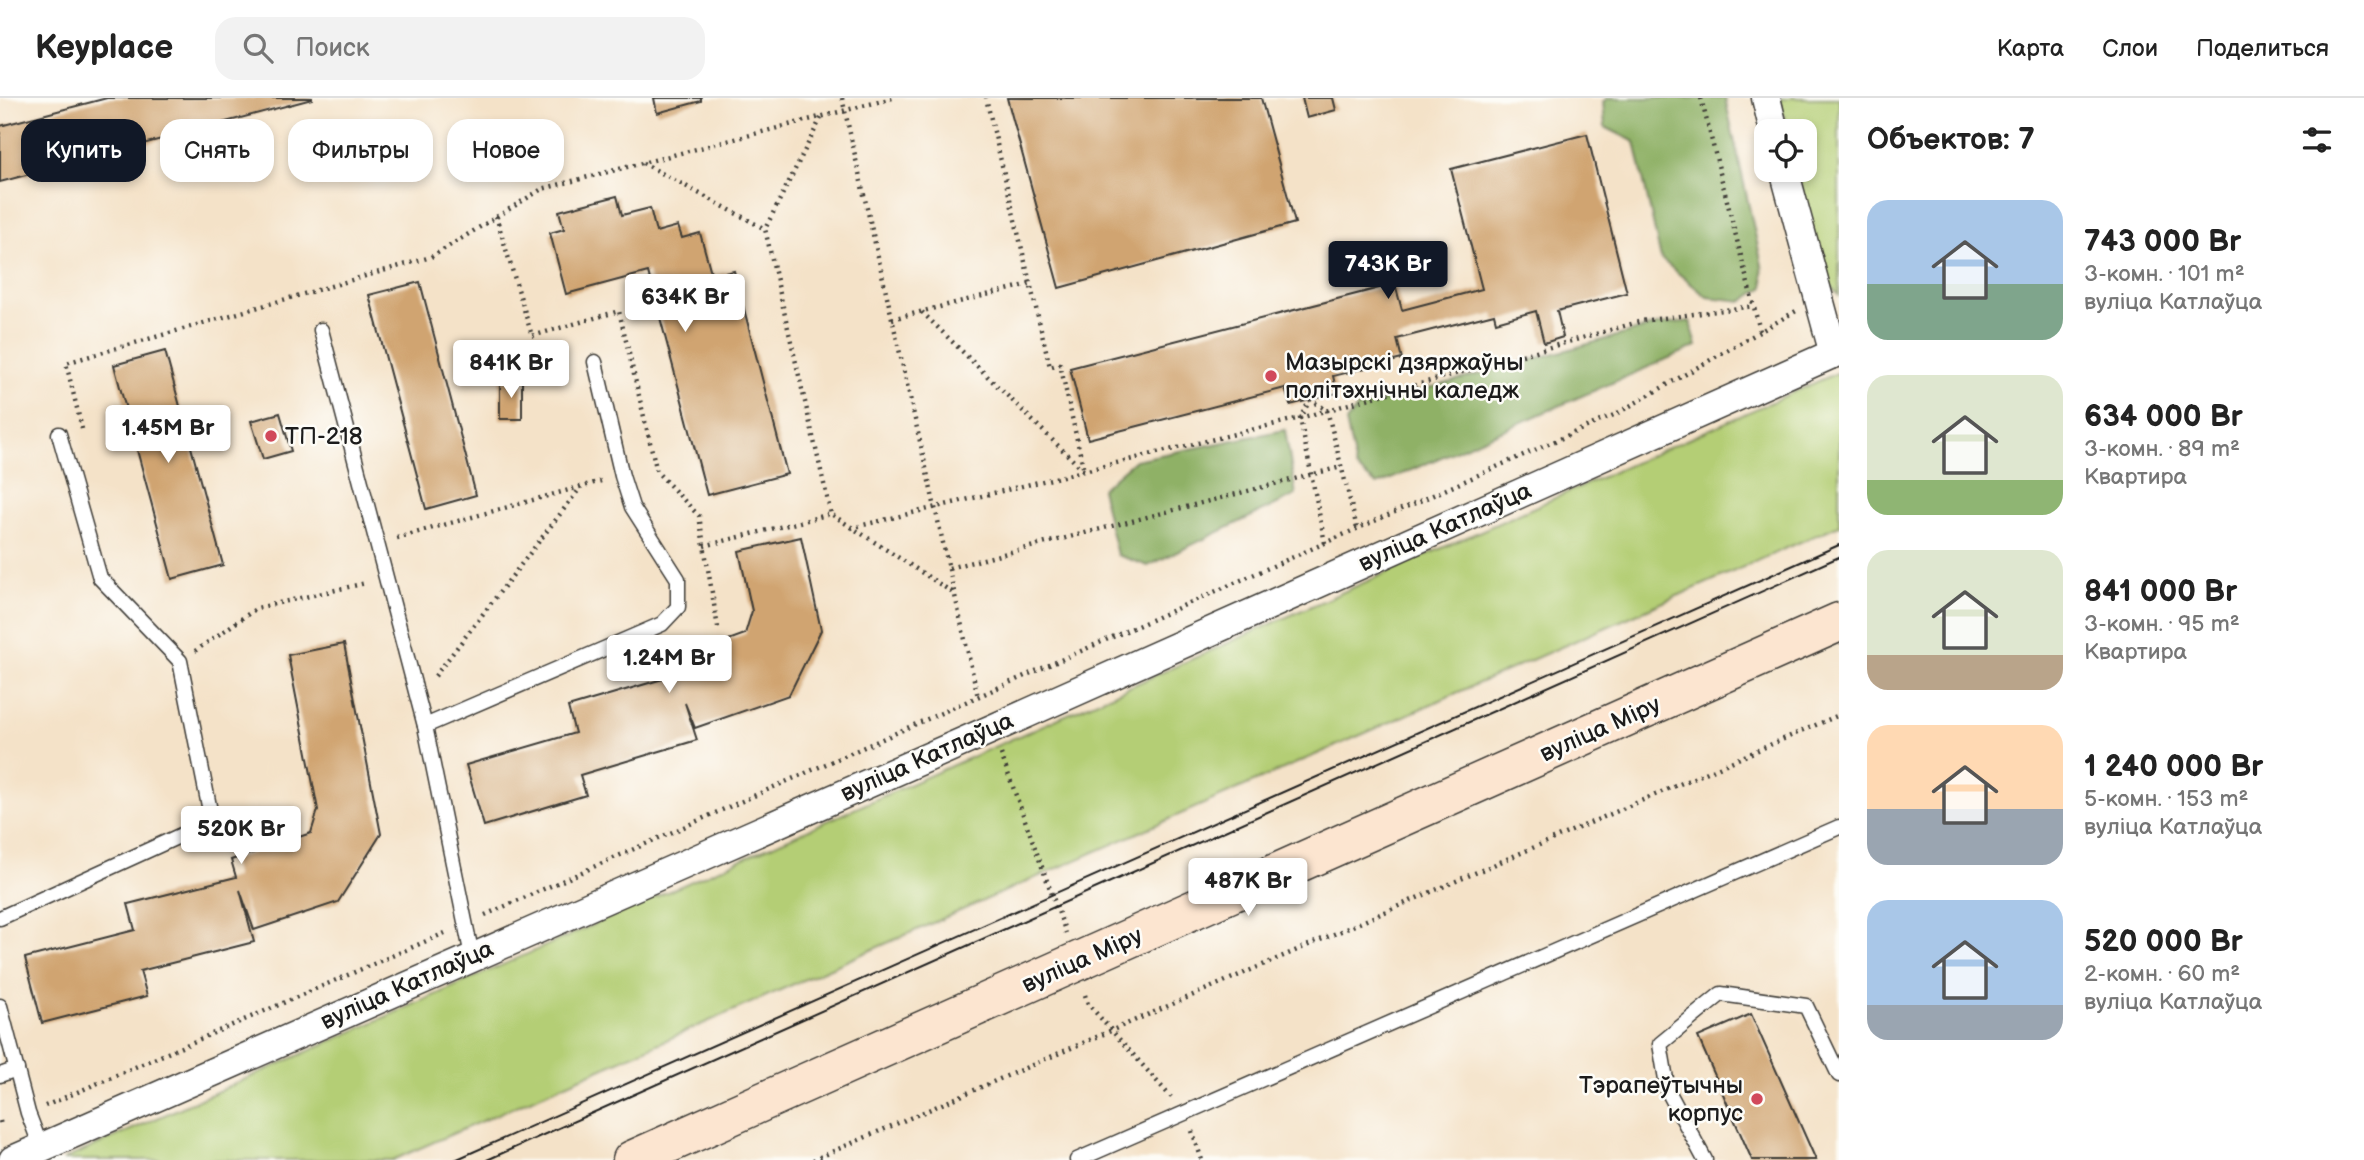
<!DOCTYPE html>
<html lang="ru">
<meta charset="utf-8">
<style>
:root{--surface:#fff;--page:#f2f2f2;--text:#222;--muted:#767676;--line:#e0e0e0;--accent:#111827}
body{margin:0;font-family:"Balsamiq Sans",sans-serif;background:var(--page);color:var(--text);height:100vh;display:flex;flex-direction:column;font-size:26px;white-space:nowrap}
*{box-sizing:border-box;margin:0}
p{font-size:23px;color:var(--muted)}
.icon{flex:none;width:38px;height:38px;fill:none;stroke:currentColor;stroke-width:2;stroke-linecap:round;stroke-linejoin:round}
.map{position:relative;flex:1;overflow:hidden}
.drawer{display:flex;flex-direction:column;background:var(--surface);width:525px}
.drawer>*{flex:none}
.guide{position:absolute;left:21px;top:21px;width:665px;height:63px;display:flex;gap:14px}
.fabs{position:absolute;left:1754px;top:21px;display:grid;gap:14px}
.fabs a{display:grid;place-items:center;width:63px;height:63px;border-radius:14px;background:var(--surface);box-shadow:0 4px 10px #0003;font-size:35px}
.price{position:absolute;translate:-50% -60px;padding:0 16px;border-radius:7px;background:#fff;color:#222;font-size:23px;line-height:46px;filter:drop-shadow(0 2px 4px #0008)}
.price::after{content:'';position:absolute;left:50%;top:42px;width:21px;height:16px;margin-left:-10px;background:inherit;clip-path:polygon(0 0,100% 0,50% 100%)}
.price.selected{background:var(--accent);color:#fff}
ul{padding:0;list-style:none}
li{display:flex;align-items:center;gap:21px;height:175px;padding:0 28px}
li span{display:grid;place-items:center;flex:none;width:196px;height:140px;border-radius:21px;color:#555}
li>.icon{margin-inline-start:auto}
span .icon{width:84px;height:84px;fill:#fffc;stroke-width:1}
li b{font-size:30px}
h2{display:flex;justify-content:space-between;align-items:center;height:84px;padding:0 28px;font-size:30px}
.pill{padding:0 24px;border-radius:21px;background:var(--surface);box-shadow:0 4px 10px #0003;font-size:24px;line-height:63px}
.pill.selected{background:var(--accent);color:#fff}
header{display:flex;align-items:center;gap:42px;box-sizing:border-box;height:98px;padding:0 35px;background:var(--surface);border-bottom:2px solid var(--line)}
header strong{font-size:33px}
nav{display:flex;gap:38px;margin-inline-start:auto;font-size:24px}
.search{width:490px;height:63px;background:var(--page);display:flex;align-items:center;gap:18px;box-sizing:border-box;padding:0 24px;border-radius:21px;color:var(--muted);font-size:26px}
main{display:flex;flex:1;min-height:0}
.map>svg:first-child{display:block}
.green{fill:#b4ce74;stroke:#687548;stroke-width:2}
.forest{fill:#8fb166;stroke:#566641;stroke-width:2}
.building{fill:#d0a471}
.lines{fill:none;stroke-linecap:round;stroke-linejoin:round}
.lane-casing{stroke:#3c3a36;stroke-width:17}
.street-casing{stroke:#3c3a36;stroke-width:31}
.secondary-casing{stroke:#3c3a36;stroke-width:41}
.path{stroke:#3c3a36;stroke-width:4.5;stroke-dasharray:2 5;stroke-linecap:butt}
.lane{stroke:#fff;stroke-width:14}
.street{stroke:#fff;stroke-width:28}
.secondary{stroke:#fce5d0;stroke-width:38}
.tram{stroke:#1c1c1c;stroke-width:2}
.poi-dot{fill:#d1495b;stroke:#fdfcf7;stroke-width:2.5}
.labels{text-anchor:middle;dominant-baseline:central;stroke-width:5;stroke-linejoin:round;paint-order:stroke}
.poi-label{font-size:24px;fill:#1c1c1c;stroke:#fdfcf7;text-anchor:start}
.street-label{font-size:24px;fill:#1c1c1c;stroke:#fdfcf7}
</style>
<header>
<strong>Keyplace</strong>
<div class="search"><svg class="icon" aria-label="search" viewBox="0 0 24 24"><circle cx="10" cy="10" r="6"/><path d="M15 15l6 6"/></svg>Поиск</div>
<nav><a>Карта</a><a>Слои</a><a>Поделиться</a></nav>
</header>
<main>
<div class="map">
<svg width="1839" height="1062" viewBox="0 0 1839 1062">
<rect width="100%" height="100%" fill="#fdfcf7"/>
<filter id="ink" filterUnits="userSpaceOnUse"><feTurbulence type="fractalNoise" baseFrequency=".0143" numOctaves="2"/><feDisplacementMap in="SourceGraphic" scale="14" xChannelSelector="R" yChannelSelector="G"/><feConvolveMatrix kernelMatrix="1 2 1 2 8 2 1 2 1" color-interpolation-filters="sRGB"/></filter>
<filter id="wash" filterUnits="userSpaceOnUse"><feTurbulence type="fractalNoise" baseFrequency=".00686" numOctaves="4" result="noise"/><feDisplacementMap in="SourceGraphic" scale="28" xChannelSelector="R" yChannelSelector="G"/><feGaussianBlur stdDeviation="1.57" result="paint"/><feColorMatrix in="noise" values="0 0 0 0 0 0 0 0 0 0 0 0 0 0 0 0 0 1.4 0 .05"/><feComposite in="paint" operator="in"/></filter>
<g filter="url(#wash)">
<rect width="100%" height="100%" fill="#f4e2c8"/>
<g class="green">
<polygon points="1779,0 1839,0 1839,197 1824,181 1797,72 1804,72 1804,33 1788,33"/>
<polygon points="1839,274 1839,427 393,1062 63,1062"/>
</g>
<g class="forest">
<polygon points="1608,0 1725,0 1762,167 1764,189 1743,203 1707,199 1661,161 1635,44 1605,29 1603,4"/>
<polygon points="1690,223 1697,248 1377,387 1356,370 1346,324 1357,310 1657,227"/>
<polygon points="1285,332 1296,397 1148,468 1117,457 1101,391 1135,362"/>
</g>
<g id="blocks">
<g class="building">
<polygon points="107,0 312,0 312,1 0,84 0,28"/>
<polygon points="654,0 701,0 701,3 657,15"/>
<polygon points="1007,0 1261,0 1295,125 1059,190"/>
<polygon points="1302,0 1333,0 1336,12 1307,20"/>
<polygon points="1587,36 1627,195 1557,213 1563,239 1544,245 1536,213 1496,224 1494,216 1397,241 1402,261 1333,278 1337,295 1290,307 1285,290 1088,341 1070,270 1395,186 1402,212 1482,191 1451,71"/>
<polygon points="617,98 622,117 650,110 656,134 678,128 682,140 700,135 712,178 734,173 787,376 707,397 648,174 566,196 550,135 564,131 559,113"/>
<polygon points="420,184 476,397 426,411 369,197"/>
<polygon points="165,253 223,467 172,481 114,267"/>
<rect x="500" y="282" width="22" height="39"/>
<polygon points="280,315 291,353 263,361 251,323"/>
<polygon points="801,439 821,532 789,597 695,630 685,605 697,642 580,677 586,697 484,728 466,667 575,635 568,609 676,577 671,563 745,536 752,513 739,453"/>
<polygon points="344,546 381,736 338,804 254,832 240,792 254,844 140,873 147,898 42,925 25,860 135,832 128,806 236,779 231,762 311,735 318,712 288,557"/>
<polygon points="1751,916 1816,1062 1752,1062 1698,939"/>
</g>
</g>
</g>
<g filter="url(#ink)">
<use href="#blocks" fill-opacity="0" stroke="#3c3a36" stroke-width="2"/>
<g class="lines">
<defs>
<g id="lane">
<polyline points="321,232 425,628 472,858"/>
<polyline points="425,628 662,526 678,509 678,481 632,409 622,378 595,264"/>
<polyline points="0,820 212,723 180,563 100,480 59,336"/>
<polyline points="0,908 28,1015 41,1049"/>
<polyline points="0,977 17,971"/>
<polyline points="1077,1062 1839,729"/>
<polyline points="1705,1062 1668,993 1660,946 1721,896 1806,908 1839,977"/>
</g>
<g id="street">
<polyline points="1766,0 1774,33"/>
<polyline points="1784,72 1834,256"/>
<polyline points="13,1062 992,631 1839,253"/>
</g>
<polyline id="secondary" points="632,1062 1839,524"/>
</defs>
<use href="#lane" class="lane-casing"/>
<use href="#street" class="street-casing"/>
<use href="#secondary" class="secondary-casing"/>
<g class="path">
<polyline points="842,0 978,599"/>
<polyline points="1701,0 1760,233"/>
<polyline points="821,20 765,131 831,416"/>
<polyline points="643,65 765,131"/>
<polyline points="496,118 532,238 619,213 657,374 699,418 718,530"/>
<polyline points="922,214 1084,373 1060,266 1050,269 986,0"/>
<polyline points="892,221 1030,186"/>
<polyline points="82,331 66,265 431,159 542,91 893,0"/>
<polyline points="851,430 1300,320 1642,223 1754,208"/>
<polyline points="397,440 601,383"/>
<polyline points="1325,445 1300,320 1310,302 1327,312 1357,430"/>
<polyline points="704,448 831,416 955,496"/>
<polyline points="949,470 1341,369"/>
<polyline points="195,553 257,510 366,485"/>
<polyline points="435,578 581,389"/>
<polyline points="1001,656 1066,835"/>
<polyline points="485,817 1616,316 1796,213"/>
<polyline points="1085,897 1088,906 1171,999"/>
<polyline points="45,1008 445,835"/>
<polyline points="0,1023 1,1028"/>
<polyline points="1192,1033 1202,1062"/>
<polyline points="813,1062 1839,617"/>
</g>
<use href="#lane" class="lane"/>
<use href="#street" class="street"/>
<use href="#secondary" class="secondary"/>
<g class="tram">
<polyline points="455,1062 1839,447"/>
<polyline points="487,1062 1839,459"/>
</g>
</g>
</g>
<g class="poi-dot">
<circle cx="1271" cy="278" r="7"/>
<circle cx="271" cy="338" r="7"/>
<circle cx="1757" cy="1001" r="7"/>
</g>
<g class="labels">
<g class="poi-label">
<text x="1285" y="264">Мазырскі дзяржаўны<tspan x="1285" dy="28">політэхнічны каледж</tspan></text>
<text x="285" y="338">ТП-218</text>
<text x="1743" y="987" text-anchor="end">Тэрапеўтычны<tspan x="1743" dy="28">корпус</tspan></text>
</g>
<g class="street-label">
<text transform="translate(1445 429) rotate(-24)">вуліца Катлаўца</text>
<text transform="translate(1600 631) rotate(-24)">вуліца Міру</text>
<text transform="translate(927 659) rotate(-24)">вуліца Катлаўца</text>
<text transform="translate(1082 862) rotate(-24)">вуліца Міру</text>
<text transform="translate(407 887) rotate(-24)">вуліца Катлаўца</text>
</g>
</g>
</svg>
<div class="fabs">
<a><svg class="icon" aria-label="locate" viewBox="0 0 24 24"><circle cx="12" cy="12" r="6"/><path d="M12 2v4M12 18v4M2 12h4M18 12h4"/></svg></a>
</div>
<b class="price selected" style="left:1388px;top:203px">743K Br</b>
<b class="price" style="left:685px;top:236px">634K Br</b>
<b class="price" style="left:511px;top:302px">841K Br</b>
<b class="price" style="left:168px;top:367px">1.45M Br</b>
<b class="price" style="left:669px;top:597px">1.24M Br</b>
<b class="price" style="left:241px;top:768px">520K Br</b>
<b class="price" style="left:1248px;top:820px">487K Br</b>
<div class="guide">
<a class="pill selected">Купить</a>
<a class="pill">Снять</a>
<a class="pill">Фильтры</a>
<a class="pill">Новое</a>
</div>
</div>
<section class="drawer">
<h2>Объектов: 7<svg class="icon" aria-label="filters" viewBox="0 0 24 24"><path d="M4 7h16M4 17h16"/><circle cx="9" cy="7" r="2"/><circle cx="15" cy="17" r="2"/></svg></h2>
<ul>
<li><span style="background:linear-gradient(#a9c7e8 60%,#7fa58c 0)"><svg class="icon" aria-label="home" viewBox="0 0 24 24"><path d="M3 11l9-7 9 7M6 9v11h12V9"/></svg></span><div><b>743 000 Br</b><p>3-комн. · 101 m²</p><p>вуліца Катлаўца</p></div></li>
<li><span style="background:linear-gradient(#dfe7d0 75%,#8fb573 0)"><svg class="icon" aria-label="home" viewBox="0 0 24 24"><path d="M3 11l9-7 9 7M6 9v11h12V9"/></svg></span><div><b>634 000 Br</b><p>3-комн. · 89 m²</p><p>Квартира</p></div></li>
<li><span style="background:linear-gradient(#dfe7d0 75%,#b9a48a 0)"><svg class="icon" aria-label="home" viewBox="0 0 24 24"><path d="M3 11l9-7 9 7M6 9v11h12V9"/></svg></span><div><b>841 000 Br</b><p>3-комн. · 95 m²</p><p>Квартира</p></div></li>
<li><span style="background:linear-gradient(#ffd9b3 60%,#9aa5b1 0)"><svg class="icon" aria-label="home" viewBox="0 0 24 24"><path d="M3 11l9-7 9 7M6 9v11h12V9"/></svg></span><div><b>1 240 000 Br</b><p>5-комн. · 153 m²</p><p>вуліца Катлаўца</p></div></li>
<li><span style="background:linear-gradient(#a9c7e8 75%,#9aa5b1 0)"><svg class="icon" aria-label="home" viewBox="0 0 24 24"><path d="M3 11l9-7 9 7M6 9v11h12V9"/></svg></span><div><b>520 000 Br</b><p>2-комн. · 60 m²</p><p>вуліца Катлаўца</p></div></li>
</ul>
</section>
</main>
